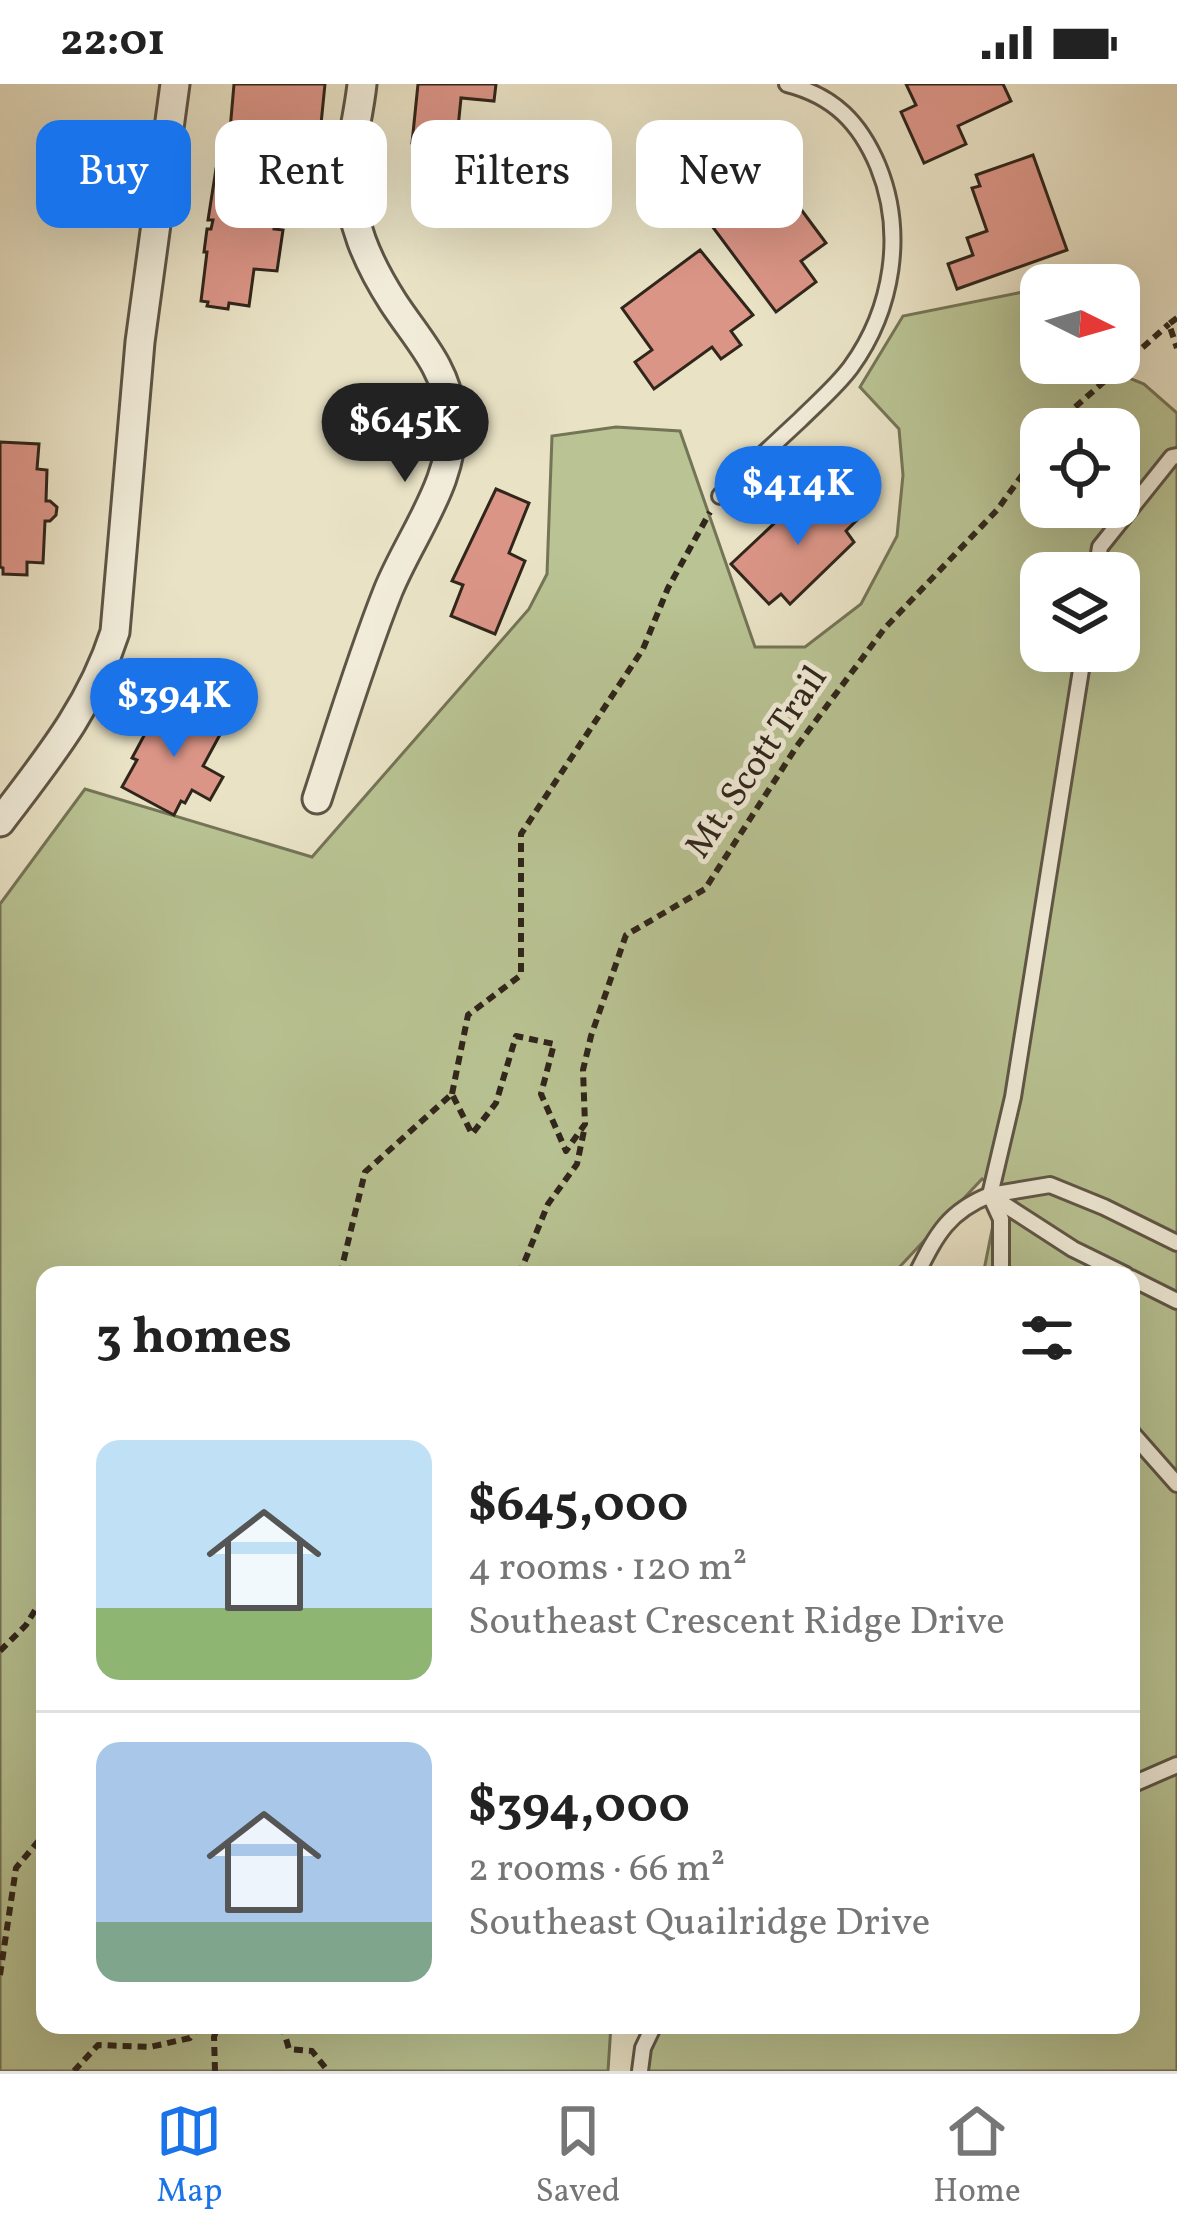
<!DOCTYPE html>
<meta charset="utf-8">
<style>
:root{--surface:#fff;--page:#f2f2f2;--text:#222;--muted:#767676;--line:#e0e0e0;--accent:#1a73e8}
body{margin:0;font-family:Vollkorn,serif;background:var(--page);color:var(--text);height:100vh;display:flex;flex-direction:column;font-size:45px;white-space:nowrap}
*{box-sizing:border-box;margin:0}
p{font-size:39px;color:var(--muted)}
.icon{flex:none;width:66px;height:66px;fill:none;stroke:currentColor;stroke-width:2;stroke-linecap:round;stroke-linejoin:round}
.map{position:relative;flex:1;overflow:hidden}
.sheet{position:absolute;left:36px;top:1182px;width:1104px;height:768px;display:flex;flex-direction:column;background:var(--surface);border-radius:24px;box-shadow:0 12px 48px #0002}
.sheet>*{flex:none}
.top-card{position:absolute;left:36px;top:36px;width:1107px;height:108px;display:flex;gap:24px}
.needle{width:78px;rotate:95deg}
.fabs{position:absolute;left:1020px;top:180px;display:grid;gap:24px}
.fabs a{display:grid;place-items:center;width:120px;height:120px;border-radius:24px;background:var(--surface);box-shadow:0 12px 48px #0002;font-size:60px}
.price{position:absolute;translate:-50% -102px;padding:0 27px;border-radius:42px;background:var(--accent);color:#fff;font-size:39px;line-height:78px;filter:drop-shadow(0 3px 6px #0008)}
.price::after{content:'';position:absolute;left:50%;top:72px;width:36px;height:27px;margin-left:-18px;background:inherit;clip-path:polygon(0 0,100% 0,50% 100%)}
.price.on{background:#222;color:#fff}
ul{padding:0;list-style:none}
li{display:flex;align-items:center;gap:36px;height:300px;padding:0 60px}
li+li{border-top:3px solid var(--line)}
li span{display:grid;place-items:center;flex:none;width:336px;height:240px;border-radius:24px;color:#555}
li>.icon{margin-inline-start:auto}
span .icon{width:144px;height:144px;fill:#fffc;stroke-width:1}
li b{font-size:51px}
h2{display:flex;justify-content:space-between;align-items:center;height:144px;padding:0 60px;font-size:51px}
.chip{padding:0 42px;border-radius:24px;background:var(--surface);box-shadow:0 12px 48px #0002;font-size:42px;line-height:108px}
.chip.on{background:var(--accent);color:#fff}
.status{display:flex;justify-content:space-between;align-items:center;height:84px;padding:0 60px;background:var(--surface);direction:ltr}
.status svg{height:33px;fill:currentColor}
.menu{display:flex;justify-content:space-around;align-items:center;height:168px;border-top:3px solid var(--line);background:var(--surface);font-size:33px;color:var(--muted)}
.menu a{display:grid;justify-items:center;gap:6px}
.menu .on{color:var(--accent)}
.map>svg:first-child{display:block}
.green{fill:#b9c393;stroke:#747457;stroke-width:3;fill-rule:evenodd}
.building{fill:#db9587;stroke:#30261b;stroke-width:3}
.lines{fill:none;stroke-linecap:round;stroke-linejoin:round}
.service-casing{stroke:#5e5546;stroke-width:20}
.minor-casing{stroke:#5e5546;stroke-width:33}
.path{stroke:#30261b;stroke-width:6;stroke-dasharray:9 6;stroke-linecap:butt}
.service{stroke:#f1ecd9;stroke-width:14}
.minor{stroke:#f1ecd9;stroke-width:27}
.labels{text-anchor:middle;dominant-baseline:central;stroke-width:10;stroke-linejoin:round;paint-order:stroke}
.street-label{font-size:36px;fill:#30261b;stroke:#f1ecd9}
</style>
<div class="status"><b>22:01</b><svg viewBox="0 0 49 12"><path d="M0 12V9h3v3zM5 12V6h3v6zM10 12V3h3v9zM15 12V0h3v12zM26 1h20v11H26zM47 4h2v5h-2z"/></svg></div>
<div class="map">
<svg width="1177" height="1987" viewBox="0 0 1177 1987">
<rect width="100%" height="100%" fill="#e9e2c5"/>
<filter id="stains"><feTurbulence type="fractalNoise" baseFrequency=".00167" numOctaves="4"/><feColorMatrix values="0 0 0 0 .2 0 0 0 0 .09 0 0 0 0 .02 0 0 0 .5 -.17"/></filter>
<radialGradient id="worn" r=".72"><stop offset=".6" stop-color="#630" stop-opacity="0"/><stop offset="1" stop-color="#630" stop-opacity=".3"/></radialGradient>
<path class="green" d="M1028,207l13,19v53h51l52,21 33,29v1658h-541l8,-46h487v-750h-148l17,-85 -18,-11 -90,96h-847v750h566l-3,46h-608v-1167l85,-115 227,68 217,-248 18,-35 5,-138 64,-9 64,4 75,216h50l56,-43 36,-68 6,-61 -4,-46 -39,-42 43,-71zM1041,345h78v78h-78zM1041,489h78v78h-78z"/>
<g class="building">
<polygon points="234,0 325,0 316,90 227,81"/>
<polygon points="418,0 496,0 494,17 461,14 456,64 412,59"/>
<polygon points="906,0 1003,0 1011,17 958,42 966,60 924,79 901,28 916,21"/>
<polygon points="1033,71 1067,166 957,205 948,180 973,171 967,154 987,147 972,104 980,102 976,91"/>
<polygon points="216,85 247,89 247,93 251,93 250,103 279,107 274,145 283,146 277,187 254,185 249,222 229,219 228,225 207,222 208,218 201,217 207,168 204,168 207,145 211,145 213,136 208,136"/>
<polygon points="771,85 826,159 801,177 816,198 776,228 706,134"/>
<polygon points="700,166 753,231 731,247 741,261 721,275 712,263 654,305 635,278 652,266 622,224"/>
<polygon points="0,358 39,360 37,385 47,386 46,417 50,417 57,423 56,431 50,437 45,437 43,479 27,478 27,491 3,490 3,484 0,483"/>
<polygon points="830,403 858,435 846,447 854,458 790,520 781,510 769,520 731,480 798,417 805,425"/>
<polygon points="496,405 529,419 509,469 525,477 495,550 451,532 463,501 452,497"/>
<polygon points="161,620 177,628 180,622 223,645 203,682 223,693 210,716 192,706 185,719 181,717 174,731 122,703 137,676 132,674"/>
</g>
<g class="lines">
<defs>
<g id="service">
<path d="M720,412c26,-26 53,-51 80,-76 17,-17 37,-34 51,-53 42,-58 54,-135 27,-201 -18,-43 -44,-70 -91,-82"/>
<polyline points="1096,489 1100,463 1172,373 1177,372"/>
<polyline points="990,1111 1013,1013 1084,567"/>
<polyline points="990,1111 1050,1101 1104,1123 1177,1159"/>
<polyline points="991,1112 1073,1165 1126,1191"/>
<path d="M916,1191c20,-39 31,-63 74,-80l11,24v56"/>
<polyline points="1131,1194 1177,1217"/>
<polyline points="1131,1348 1177,1400"/>
<polyline points="1131,1701 1177,1681"/>
<polyline points="640,1987 643,1964 654,1941"/>
</g>
<g id="minor">
<path d="M317,715c23,-70 44,-140 71,-208 23,-57 70,-113 63,-178 -5,-46 -34,-74 -58,-111 -25,-39 -44,-81 -44,-128 1,-29 10,-60 13,-90"/>
<path d="M0,738c47,-62 91,-115 115,-190l25,-290 35,-258"/>
</g>
</defs>
<use href="#service" class="service-casing"/>
<use href="#minor" class="minor-casing"/>
<g class="path">
<polyline points="1177,234 1169,240 1177,264"/>
<polyline points="1055,345 1064,333 1169,240"/>
<polyline points="452,1010 468,931 521,891 521,750 643,565 668,504 710,428"/>
<polyline points="340,1191 365,1088 452,1010 472,1050 496,1019 516,952 554,960 541,1010 566,1067 585,1040 583,986 591,952 626,851 705,805 797,662 884,545 997,426 1041,365"/>
<polyline points="519,1191 548,1120 577,1080 585,1042"/>
<polyline points="0,1567 26,1541 45,1510"/>
<polyline points="0,1891 16,1784 45,1749"/>
<polyline points="282,1941 289,1965 312,1967 328,1987"/>
<polyline points="74,1987 98,1961 150,1963 190,1954 200,1941"/>
<polyline points="215,1987 214,1953 218,1941"/>
</g>
<use href="#service" class="service"/>
<use href="#minor" class="minor"/>
</g>
<g class="labels">
<g class="street-label">
<text transform="translate(758 679) rotate(-56)">Mt. Scott Trail</text>
</g>
</g>
<rect width="100%" height="100%" filter="url(#stains)"/>
<rect width="100%" height="100%" fill="url(#worn)"/>
</svg>
<div class="fabs">
<a><svg class="needle" viewBox="-14 -14 28 28"><path d="M0-13l5 13h-10z" fill="#e53935"/><path d="M0 13l5-13h-10z" fill="#767676"/></svg></a>
<a><svg class="icon" aria-label="locate" viewBox="0 0 24 24"><circle cx="12" cy="12" r="6"/><path d="M12 2v4M12 18v4M2 12h4M18 12h4"/></svg></a>
<a><svg class="icon" aria-label="layers" viewBox="0 0 24 24"><path d="M12 4l9 5-9 5-9-5zM3 14l9 5 9-5"/></svg></a>
</div>
<b class="price on" style="left:405px;top:401px">$645K</b>
<b class="price" style="left:798px;top:464px">$414K</b>
<b class="price" style="left:174px;top:676px">$394K</b>
<div class="top-card">
<a class="chip on">Buy</a>
<a class="chip">Rent</a>
<a class="chip">Filters</a>
<a class="chip">New</a>
</div>
<section class="sheet">
<h2>3 homes<svg class="icon" aria-label="filters" viewBox="0 0 24 24"><path d="M4 7h16M4 17h16"/><circle cx="9" cy="7" r="2"/><circle cx="15" cy="17" r="2"/></svg></h2>
<ul>
<li><span style="background:linear-gradient(#bfe0f5 70%,#8fb573 0)"><svg class="icon" aria-label="home" viewBox="0 0 24 24"><path d="M3 11l9-7 9 7M6 9v11h12V9"/></svg></span><div><b>$645,000</b><p>4 rooms · 120 m²</p><p>Southeast Crescent Ridge Drive</p></div></li>
<li><span style="background:linear-gradient(#a9c7e8 75%,#7fa58c 0)"><svg class="icon" aria-label="home" viewBox="0 0 24 24"><path d="M3 11l9-7 9 7M6 9v11h12V9"/></svg></span><div><b>$394,000</b><p>2 rooms · 66 m²</p><p>Southeast Quailridge Drive</p></div></li>
</ul>
</section>
</div>
<nav class="menu">
<a class="on"><svg class="icon" aria-label="map" viewBox="0 0 24 24"><path d="M3 6l6-2 6 2 6-2v14l-6 2-6-2-6 2zM9 4v14M15 6v14"/></svg>Map</a>
<a><svg class="icon" aria-label="saved" viewBox="0 0 24 24"><path d="M7 4h10v16l-5-4-5 4z"/></svg>Saved</a>
<a><svg class="icon" aria-label="home" viewBox="0 0 24 24"><path d="M3 11l9-7 9 7M6 9v11h12V9"/></svg>Home</a>
</nav>
